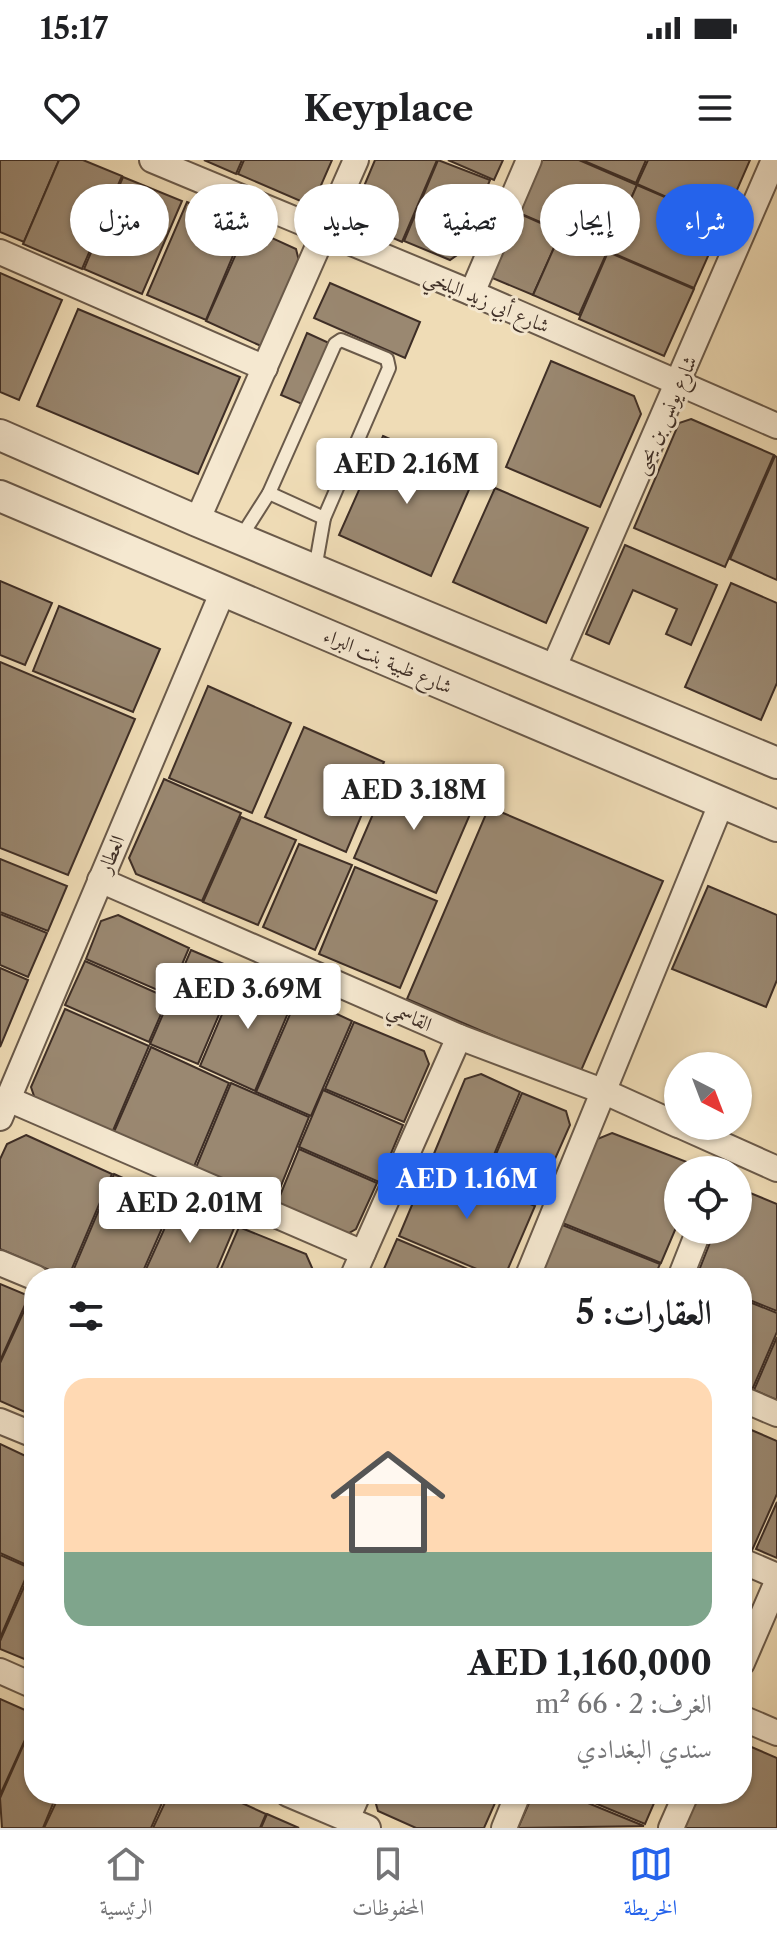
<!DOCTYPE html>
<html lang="ar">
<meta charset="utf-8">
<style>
:root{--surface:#fff;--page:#f2f2f2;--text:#202124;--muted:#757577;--line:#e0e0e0;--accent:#2563eb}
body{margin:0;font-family:"Libre Caslon Text",Amiri,serif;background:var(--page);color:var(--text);direction:rtl;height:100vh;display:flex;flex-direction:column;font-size:30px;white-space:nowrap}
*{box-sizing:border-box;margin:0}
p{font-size:26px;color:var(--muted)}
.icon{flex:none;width:44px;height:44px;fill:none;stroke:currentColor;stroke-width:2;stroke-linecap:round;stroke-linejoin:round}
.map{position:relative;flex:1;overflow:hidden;direction:ltr}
.details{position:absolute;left:24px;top:1108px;width:728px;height:536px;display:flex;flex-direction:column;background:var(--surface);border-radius:32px;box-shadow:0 2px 6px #0004;direction:rtl}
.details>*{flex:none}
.guide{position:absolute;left:24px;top:24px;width:730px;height:72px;direction:rtl;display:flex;gap:16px}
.needle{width:52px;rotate:138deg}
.fabs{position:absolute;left:664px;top:892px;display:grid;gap:16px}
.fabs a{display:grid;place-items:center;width:88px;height:88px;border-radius:50%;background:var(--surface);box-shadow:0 2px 6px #0004;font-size:40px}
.price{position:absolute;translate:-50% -68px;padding:0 18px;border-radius:8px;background:#fff;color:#222;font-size:26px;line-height:52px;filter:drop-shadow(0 2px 4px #0008)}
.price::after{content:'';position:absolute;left:50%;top:48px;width:24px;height:18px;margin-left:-12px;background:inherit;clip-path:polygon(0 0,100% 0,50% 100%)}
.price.on{background:var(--accent);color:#fff}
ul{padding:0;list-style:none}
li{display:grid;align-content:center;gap:16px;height:424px;padding:0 40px}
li+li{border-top:2px solid var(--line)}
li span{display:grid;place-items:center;height:248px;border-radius:24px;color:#555}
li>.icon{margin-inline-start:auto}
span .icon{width:144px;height:144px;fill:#fffc;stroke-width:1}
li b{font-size:34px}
h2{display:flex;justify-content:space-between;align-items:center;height:96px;padding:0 40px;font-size:34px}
.tag{padding:0 28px;border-radius:36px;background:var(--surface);box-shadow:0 2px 6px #0004;font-size:28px;line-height:72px}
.tag.on{background:var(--accent);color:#fff}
.status{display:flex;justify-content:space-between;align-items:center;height:56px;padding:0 40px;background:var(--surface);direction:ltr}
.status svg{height:22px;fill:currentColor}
header{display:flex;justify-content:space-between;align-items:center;height:104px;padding:0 40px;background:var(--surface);font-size:36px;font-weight:800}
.tabs{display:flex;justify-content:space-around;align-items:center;height:112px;border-top:2px solid var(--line);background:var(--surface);font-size:22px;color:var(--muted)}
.tabs a{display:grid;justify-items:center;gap:4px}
.tabs .on{color:var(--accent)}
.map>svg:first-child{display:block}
.building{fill:#9a8871;stroke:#3e2e26;stroke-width:2}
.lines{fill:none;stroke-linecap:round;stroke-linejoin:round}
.service-casing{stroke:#6a5a4a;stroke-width:16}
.minor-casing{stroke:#6a5a4a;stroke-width:28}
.tertiary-casing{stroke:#6a5a4a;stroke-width:34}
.service{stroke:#f5e8d0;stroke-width:12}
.minor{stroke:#f5e8d0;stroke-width:24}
.tertiary{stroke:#f5e8d0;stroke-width:30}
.labels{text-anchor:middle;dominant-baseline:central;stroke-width:6;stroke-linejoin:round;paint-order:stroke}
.street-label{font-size:20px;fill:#3e2e26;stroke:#f5e8d0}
</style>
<div class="status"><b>15:17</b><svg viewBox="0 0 49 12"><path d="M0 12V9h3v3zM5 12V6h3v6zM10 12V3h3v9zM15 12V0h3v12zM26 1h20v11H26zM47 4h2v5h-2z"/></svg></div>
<header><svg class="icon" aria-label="menu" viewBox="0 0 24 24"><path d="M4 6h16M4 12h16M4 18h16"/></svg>Keyplace<svg class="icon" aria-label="heart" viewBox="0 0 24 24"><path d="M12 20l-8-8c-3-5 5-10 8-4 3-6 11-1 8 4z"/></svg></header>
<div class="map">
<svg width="777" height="1668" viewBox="0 0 777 1668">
<rect width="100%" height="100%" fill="#efdcb6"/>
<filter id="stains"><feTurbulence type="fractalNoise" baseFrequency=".0025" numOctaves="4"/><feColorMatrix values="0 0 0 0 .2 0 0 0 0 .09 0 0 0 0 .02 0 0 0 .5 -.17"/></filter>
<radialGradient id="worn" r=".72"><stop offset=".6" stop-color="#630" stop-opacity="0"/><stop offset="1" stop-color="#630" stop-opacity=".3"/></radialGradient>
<g class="building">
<polygon points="0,0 59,0 24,82 0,72"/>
<polygon points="59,0 83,0 122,16 82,109 23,84"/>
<polygon points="204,0 242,0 236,14"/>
<polygon points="244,0 332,0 312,46 238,14"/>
<polygon points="375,0 437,0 402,82 361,64 354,50"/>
<polygon points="438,0 490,20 460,93 450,100 404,81"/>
<polygon points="448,0 503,0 494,20"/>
<polygon points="542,0 579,0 637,25 608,91 519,53"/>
<polygon points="582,0 646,0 636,23"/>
<polygon points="648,0 750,0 723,62 637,24"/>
<polygon points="123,17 182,41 142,134 84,109"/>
<polygon points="637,25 723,62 694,128 608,91"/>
<polygon points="187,42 245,67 206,160 147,135"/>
<polygon points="518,53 561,72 533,135 490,117"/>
<polygon points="248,67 296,89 299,101 261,186 206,161"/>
<polygon points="561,72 607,92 579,155 533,135"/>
<polygon points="608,92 694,129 664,196 579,159"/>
<polygon points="0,113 62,140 19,240 0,232"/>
<polygon points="330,123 420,162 405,198 314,158"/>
<polygon points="78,149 240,217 198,314 37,246"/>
<polygon points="307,173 329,183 302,244 281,235"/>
<polygon points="551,201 634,236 641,254 600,347 506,307"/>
<polygon points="691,259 774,295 725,407 634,368 679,263"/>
<polygon points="383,276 475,316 431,416 339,375"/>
<polygon points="775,296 777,297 777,420 730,399"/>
<polygon points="495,328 588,368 546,463 453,422"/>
<polygon points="625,385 717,425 691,485 666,474 677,449 633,430 609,484 586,474"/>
<polygon points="0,421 52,443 25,505 0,495"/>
<polygon points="731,423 777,443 777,523 761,560 685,527"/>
<polygon points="59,446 160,489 133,552 33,511"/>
<polygon points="0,502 135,559 68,715 0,688"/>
<polygon points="208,526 291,563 252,653 169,618"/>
<polygon points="304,567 384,602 346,692 265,657"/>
<polygon points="392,610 474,645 436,733 354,698"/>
<polygon points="164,619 241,653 202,741 136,714 129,698"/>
<polygon points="489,647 663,721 580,913 407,839"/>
<polygon points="241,657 296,680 258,765 203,742"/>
<polygon points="299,684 352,705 315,790 263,767"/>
<polygon points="0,699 67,726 48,771 0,752"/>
<polygon points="355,707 437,741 400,828 319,794"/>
<polygon points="708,726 777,755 777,820 766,847 672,809"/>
<polygon points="0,754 47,773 28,817 0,805"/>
<polygon points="118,755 189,788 169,835 86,799 101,761"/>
<polygon points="191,790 238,810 198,904 150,884"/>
<polygon points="85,801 168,838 149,882 65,845"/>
<polygon points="0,808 28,820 0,887"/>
<polygon points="240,812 296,834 255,931 200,906"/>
<polygon points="298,836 352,861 311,956 256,932"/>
<polygon points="65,849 149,886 112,973 35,939 31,927"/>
<polygon points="354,862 424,891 429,904 404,962 325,929"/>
<polygon points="151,887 229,923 193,1009 113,974"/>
<polygon points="481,914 520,932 484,1019 433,996 465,919"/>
<polygon points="231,923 309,957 274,1043 195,1010"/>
<polygon points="323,930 403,965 379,1022 299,987"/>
<polygon points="522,933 566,951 570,965 536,1042 485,1020"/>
<polygon points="612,973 692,1004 695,1010 678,1010 678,1063 661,1103 560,1062 595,980"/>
<polygon points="26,975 112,1014 68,1118 0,1089 0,999 7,984"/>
<polygon points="299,989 377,1023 356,1069 349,1073 336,1072 277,1043"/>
<polygon points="430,1002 535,1046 504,1118 498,1118 399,1076"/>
<polygon points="114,1014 174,1041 140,1118 70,1118"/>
<polygon points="738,1028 777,1044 777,1151 742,1137 742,1118 696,1118 715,1070 738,1070"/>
<polygon points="177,1041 235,1066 213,1118 142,1118"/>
<polygon points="560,1064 660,1104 654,1118 537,1118"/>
<polygon points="239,1067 306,1094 313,1110 309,1118 217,1118"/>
<polygon points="397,1079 489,1118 380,1118"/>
<polygon points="0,1124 29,1136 0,1201"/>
<polygon points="30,1138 34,1140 34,1256 0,1241 0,1203"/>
<polygon points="742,1139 777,1153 777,1172 752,1230 742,1225"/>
<polygon points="777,1177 777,1240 754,1230"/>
<polygon points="742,1266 777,1281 777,1334 750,1395 742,1391"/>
<polygon points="0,1284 34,1300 34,1400 31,1407 0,1393"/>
<polygon points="777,1342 777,1398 756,1389"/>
<polygon points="0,1395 30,1408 0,1478"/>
<polygon points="31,1411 34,1413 34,1503 0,1489 0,1481"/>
<polygon points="742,1414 750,1427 742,1444"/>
<polygon points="0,1539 34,1554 34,1560 0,1635"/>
<polygon points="34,1561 34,1634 57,1634 43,1668 2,1668 0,1638"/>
<polygon points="742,1583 777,1598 777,1668 684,1668 698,1634 742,1634"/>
<polygon points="60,1634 166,1634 151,1668 44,1668"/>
<polygon points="169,1634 222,1634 266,1654 260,1668 153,1668"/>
<polygon points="379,1634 499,1634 484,1668 416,1668 378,1651 376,1644"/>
<polygon points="533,1634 566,1634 644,1666 518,1668"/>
<polygon points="573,1634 658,1634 645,1664"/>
<polygon points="267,1654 299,1668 261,1668"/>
</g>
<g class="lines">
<defs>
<g id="service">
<polyline points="269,333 324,358"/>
<polyline points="241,377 269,333 335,184 341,180 387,199 389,208 324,358 315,409"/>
</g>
<g id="minor">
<polyline points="152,0 472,133 777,266"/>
<polyline points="0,92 265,208"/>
<polyline points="472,133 529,0"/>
<polyline points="197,361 356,0"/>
<polyline points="553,509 774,0"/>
<polyline points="100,720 459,877 605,932 678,965"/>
<polyline points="8,939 363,1093"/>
<polyline points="0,958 223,431"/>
<polyline points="681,966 777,1009"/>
<polyline points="0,1103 36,1118"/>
<polyline points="352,1118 459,877"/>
<polyline points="527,1118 721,644"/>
<polyline points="680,1118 699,1070"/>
<polyline points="742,1239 777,1254"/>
<polyline points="0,1261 34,1275"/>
<polyline points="742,1401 777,1416"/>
<polyline points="742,1503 777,1422"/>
<polyline points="0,1511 34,1526"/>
<polyline points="742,1558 777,1573"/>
<polyline points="288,1634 368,1668"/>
<polyline points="347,1659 358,1634"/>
<polyline points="504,1668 518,1634"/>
<polyline points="671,1668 686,1634"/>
</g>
<g id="tertiary">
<polyline points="0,275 197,361 777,603"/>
<polyline points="0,336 777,666"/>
</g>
</defs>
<use href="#service" class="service-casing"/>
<use href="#minor" class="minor-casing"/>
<use href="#tertiary" class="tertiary-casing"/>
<use href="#service" class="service"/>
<use href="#minor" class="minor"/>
<use href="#tertiary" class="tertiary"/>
</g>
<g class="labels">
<g class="street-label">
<text transform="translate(487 141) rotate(23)">شارع أبي زيد البلخي</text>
<text transform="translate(665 255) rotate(-66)">شارع يونس بن يحىى</text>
<text transform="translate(388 501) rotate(23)">شارع ظبية بنت البراء</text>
<text transform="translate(111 694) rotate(-67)">العطار</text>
<text transform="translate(410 856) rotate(24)">القاسمي</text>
</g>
</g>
<rect width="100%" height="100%" filter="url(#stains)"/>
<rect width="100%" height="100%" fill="url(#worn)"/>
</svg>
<div class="fabs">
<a><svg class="needle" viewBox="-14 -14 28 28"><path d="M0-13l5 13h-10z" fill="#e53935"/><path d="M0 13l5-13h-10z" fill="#757577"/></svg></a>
<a><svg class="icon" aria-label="locate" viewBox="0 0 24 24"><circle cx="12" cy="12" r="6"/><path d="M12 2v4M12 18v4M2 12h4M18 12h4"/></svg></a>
</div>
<b class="price" style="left:407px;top:346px">AED 2.16M</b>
<b class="price" style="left:414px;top:672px">AED 3.18M</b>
<b class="price" style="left:248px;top:871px">AED 3.69M</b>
<b class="price on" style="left:467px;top:1061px">AED 1.16M</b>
<b class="price" style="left:190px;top:1085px">AED 2.01M</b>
<div class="guide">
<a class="tag on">شراء</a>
<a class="tag">إيجار</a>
<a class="tag">تصفية</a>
<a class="tag">جديد</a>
<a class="tag">شقة</a>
<a class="tag">منزل</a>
</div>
<section class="details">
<h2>العقارات: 5<svg class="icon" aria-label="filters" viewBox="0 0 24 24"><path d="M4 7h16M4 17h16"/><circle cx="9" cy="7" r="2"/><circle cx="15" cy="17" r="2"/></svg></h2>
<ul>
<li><span style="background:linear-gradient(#ffd9b3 70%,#7fa58c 0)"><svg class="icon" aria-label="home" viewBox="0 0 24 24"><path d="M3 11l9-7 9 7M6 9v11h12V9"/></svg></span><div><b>AED 1,160,000</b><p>الغرف: 2 · 66 m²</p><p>سندي البغدادي</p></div></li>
</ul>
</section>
</div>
<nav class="tabs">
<a class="on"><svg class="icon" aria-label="map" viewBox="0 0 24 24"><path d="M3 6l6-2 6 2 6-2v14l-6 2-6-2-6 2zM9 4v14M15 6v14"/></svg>الخريطة</a>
<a><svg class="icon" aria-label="saved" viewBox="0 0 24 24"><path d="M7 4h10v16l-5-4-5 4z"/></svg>المحفوظات</a>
<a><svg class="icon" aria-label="home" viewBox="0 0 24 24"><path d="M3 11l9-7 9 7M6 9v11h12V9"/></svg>الرئيسية</a>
</nav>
